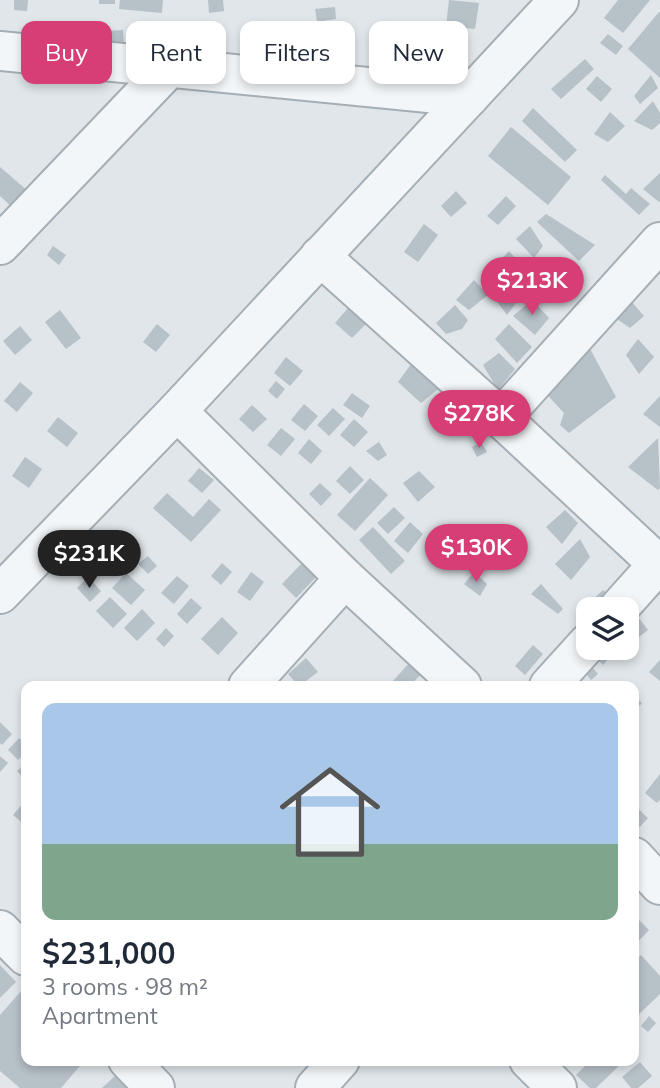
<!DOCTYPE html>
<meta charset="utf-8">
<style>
:root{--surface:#fff;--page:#f6f6f7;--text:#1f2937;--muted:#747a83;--line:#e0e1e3;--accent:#d73e76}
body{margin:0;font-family:Mulish,sans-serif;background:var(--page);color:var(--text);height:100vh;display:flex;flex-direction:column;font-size:26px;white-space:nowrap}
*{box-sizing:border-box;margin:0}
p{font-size:23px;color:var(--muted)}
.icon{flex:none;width:38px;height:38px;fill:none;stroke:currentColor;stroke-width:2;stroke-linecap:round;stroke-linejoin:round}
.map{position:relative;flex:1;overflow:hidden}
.panel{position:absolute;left:21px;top:681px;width:618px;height:385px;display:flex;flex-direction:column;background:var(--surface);border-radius:14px;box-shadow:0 4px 10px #0003}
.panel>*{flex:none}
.top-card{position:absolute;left:21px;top:21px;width:620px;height:63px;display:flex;gap:14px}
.tools{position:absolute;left:576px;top:597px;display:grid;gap:14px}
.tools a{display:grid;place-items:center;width:63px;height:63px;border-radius:14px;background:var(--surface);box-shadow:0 4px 10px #0003;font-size:35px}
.price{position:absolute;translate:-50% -60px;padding:0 16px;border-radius:24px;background:var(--accent);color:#fff;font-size:23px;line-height:46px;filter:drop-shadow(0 2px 4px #0008)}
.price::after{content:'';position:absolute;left:50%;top:42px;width:21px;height:16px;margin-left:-10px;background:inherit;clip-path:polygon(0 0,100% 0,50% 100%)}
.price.active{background:#222;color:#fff}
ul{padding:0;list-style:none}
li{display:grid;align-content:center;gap:14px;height:371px;padding:0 21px}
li+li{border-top:2px solid var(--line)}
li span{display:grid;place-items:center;height:217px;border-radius:14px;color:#555}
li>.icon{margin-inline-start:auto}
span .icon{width:126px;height:126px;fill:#fffc;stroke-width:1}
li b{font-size:30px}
.tag{padding:0 24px;border-radius:14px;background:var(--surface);box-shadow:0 4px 10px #0003;font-size:24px;line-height:63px}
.tag.active{background:var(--accent);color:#fff}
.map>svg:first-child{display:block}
.building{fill:#b7c1c8}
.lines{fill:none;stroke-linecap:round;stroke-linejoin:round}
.minor-casing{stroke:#a5aeb5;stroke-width:42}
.minor{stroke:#f3f6f8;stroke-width:38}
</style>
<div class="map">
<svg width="660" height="1088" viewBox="0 0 660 1088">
<rect width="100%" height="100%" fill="#e0e6ea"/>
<g class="building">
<polygon points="14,0 28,0 27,11 14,10"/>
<rect x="99" y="0" width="16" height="4"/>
<polygon points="120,0 163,0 162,13 119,9"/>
<polygon points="208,0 223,0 224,11 209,13"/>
<polygon points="449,0 479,3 475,29 446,26"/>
<polygon points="618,0 650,0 623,33 604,18"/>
<polygon points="335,7 336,19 317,22 315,9"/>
<polygon points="659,12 660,13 660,78 628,49"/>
<polygon points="139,28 149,29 148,50 138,49"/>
<polygon points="123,30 124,47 105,47 105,31"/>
<polygon points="608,34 623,46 616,55 600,43"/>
<polygon points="585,59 594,69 561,99 551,89"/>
<polygon points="651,75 658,88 640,104 634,96"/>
<polygon points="597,76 612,89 601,102 586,89"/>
<polygon points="653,101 660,113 660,123 652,130 634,121"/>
<polygon points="533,108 577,150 565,162 522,121"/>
<polygon points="610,112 625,126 608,142 594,134"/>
<polygon points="511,127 571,177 548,205 488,156"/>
<polygon points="0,167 28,191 13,208 0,196"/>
<polygon points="660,173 660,201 659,202 643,189"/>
<polygon points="605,175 626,194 631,188 650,204 639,215 601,180"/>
<polygon points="456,191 467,203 451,217 441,206"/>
<polygon points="506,196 516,206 498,225 487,216"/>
<polygon points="546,214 595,245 579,261 537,222"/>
<polygon points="424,224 438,235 418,262 404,252"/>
<polygon points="530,226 543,246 534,258 516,239"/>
<polygon points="53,246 66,255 59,265 47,255"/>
<polygon points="509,251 521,264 503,276 519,299 507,315 481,281"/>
<polygon points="530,264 562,274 571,286 568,289 547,282"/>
<polygon points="474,280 488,295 469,310 456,300"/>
<polygon points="532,300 549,318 535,335 513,316"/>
<polygon points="631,301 644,316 630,328 617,319"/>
<polygon points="455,305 468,320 462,329 446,334 436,323"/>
<polygon points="349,307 367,323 352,338 335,323"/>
<polygon points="60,310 81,338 66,349 45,322"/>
<polygon points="157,324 170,335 156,352 143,342"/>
<polygon points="509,324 532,347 517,363 495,339"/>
<polygon points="20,326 32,340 15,355 3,341"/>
<polygon points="582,334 616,397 569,433 560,425 564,413 541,388"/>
<polygon points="638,339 654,357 639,374 626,355"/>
<polygon points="499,353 515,369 498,390 483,365"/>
<polygon points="417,356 444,384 421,403 398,382"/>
<polygon points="286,357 303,371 290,386 274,373"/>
<polygon points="276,381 285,389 277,399 268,391"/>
<polygon points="20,382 33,393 17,412 4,401"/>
<polygon points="352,393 370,406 362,418 343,405"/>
<polygon points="660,396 660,427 643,414"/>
<polygon points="304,404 318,416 305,431 291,420"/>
<polygon points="252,405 267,419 253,432 239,419"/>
<polygon points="333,408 345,419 329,436 317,425"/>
<polygon points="58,417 78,433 67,447 47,431"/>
<polygon points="354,419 368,432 354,447 340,435"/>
<polygon points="281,428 295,439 281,456 267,445"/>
<polygon points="658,438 660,488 658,490 628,467"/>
<polygon points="309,439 322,451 311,464 298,453"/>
<polygon points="379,442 387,455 378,461 366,451"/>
<polygon points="481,442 487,452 477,457 472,447"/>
<polygon points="25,457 42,469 29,488 12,476"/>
<polygon points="350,466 364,480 350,494 336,481"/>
<polygon points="199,468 214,480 202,493 188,481"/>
<polygon points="419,471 435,487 418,502 403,483"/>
<polygon points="370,478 388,495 355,531 337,515"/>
<polygon points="320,483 332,494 321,506 309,494"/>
<polygon points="167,493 193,517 209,499 221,510 191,542 153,508"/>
<polygon points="394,507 405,518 388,534 377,523"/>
<polygon points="565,510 578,523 562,544 546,527"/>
<polygon points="410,522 423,534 408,553 394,541"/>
<polygon points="373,527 405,561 391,574 359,540"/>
<polygon points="439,534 452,546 438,560 425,548"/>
<polygon points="580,539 590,557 571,580 555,564"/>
<polygon points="148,556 157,566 148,574 138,564"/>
<polygon points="304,561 318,575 296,598 282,584"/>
<polygon points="222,563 232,572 221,585 211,576"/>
<polygon points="251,572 264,582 250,601 237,592"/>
<polygon points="474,572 487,584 480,596 464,584"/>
<polygon points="126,573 145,590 131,605 112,588"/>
<polygon points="177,576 189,586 174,604 161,593"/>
<polygon points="88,577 101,591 90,602 77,588"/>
<polygon points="541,584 563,609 558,614 531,594"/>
<polygon points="603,590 612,597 602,609 591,601"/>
<polygon points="110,597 127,614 113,628 96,611"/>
<polygon points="191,598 202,608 187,624 177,614"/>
<polygon points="142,609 155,623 137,641 124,628"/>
<polygon points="222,617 238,633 218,655 201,639"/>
<polygon points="638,617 648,630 630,644 626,640 626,624"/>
<polygon points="166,628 174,636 164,647 156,639"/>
<polygon points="533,645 543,654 525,675 515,666"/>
<polygon points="593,648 615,648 617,649 603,665 589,651"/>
<polygon points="306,658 318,672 299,686 288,674"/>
<polygon points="660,660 660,681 649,672"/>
<polygon points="410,662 422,673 410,686 398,686 393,681"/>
<polygon points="588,662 598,674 591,680 581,668"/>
<polygon points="634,696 642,703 634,712"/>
<polygon points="0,722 12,734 2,745 0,743"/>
<polygon points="19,738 26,745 26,752 18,760 8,750"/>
<polygon points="0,756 8,763 0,772"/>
<polygon points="26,762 26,781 17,771"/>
<polygon points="660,774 660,800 657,803 645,793"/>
<polygon points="24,802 26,804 26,826 13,815"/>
<polygon points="634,805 648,818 637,830 634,827"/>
<polygon points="638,919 649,930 634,946 634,923"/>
<polygon points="641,955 660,976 660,994 634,1019 634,962"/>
<polygon points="0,965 16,982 0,998"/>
<polygon points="22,990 26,994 26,1060 85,1060 61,1088 20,1088 0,1071 0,1015"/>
<polygon points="649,1016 656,1023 648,1032 641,1026"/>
<polygon points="591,1060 625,1060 596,1088 590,1088 576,1075"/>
<polygon points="640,1062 652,1076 638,1088 631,1088 622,1077"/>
<polygon points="116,1075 128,1088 102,1088"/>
</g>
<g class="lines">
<defs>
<g id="minor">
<polyline points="0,51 469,97"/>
<polyline points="0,245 168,69"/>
<polyline points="320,256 501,418 658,564"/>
<polyline points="177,411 345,578 462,686"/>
<polyline points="501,418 660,242"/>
<polyline points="0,594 177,411 559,0"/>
<polyline points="618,609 660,562"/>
<polyline points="248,686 345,578"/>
<polyline points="549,686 588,643"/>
<polyline points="634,857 660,885"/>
<polyline points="0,930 26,956"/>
<polyline points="128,1060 155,1088"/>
<polyline points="529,1060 557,1088"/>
<polyline points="315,1088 340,1060"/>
</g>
</defs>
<use href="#minor" class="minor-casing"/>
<use href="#minor" class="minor"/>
</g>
</svg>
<div class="tools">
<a><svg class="icon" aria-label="layers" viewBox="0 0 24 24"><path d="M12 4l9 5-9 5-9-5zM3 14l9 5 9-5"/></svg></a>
</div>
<b class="price" style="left:532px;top:317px">$213K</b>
<b class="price" style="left:479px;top:450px">$278K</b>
<b class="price" style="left:476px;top:584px">$130K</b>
<b class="price active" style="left:89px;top:590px">$231K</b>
<div class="top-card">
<a class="tag active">Buy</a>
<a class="tag">Rent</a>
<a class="tag">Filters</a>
<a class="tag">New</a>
</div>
<section class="panel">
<ul>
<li><span style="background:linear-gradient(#a9c7e8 65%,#7fa58c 0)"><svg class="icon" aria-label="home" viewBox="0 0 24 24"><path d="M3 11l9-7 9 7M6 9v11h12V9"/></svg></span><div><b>$231,000</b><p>3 rooms · 98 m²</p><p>Apartment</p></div></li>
</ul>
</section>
</div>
